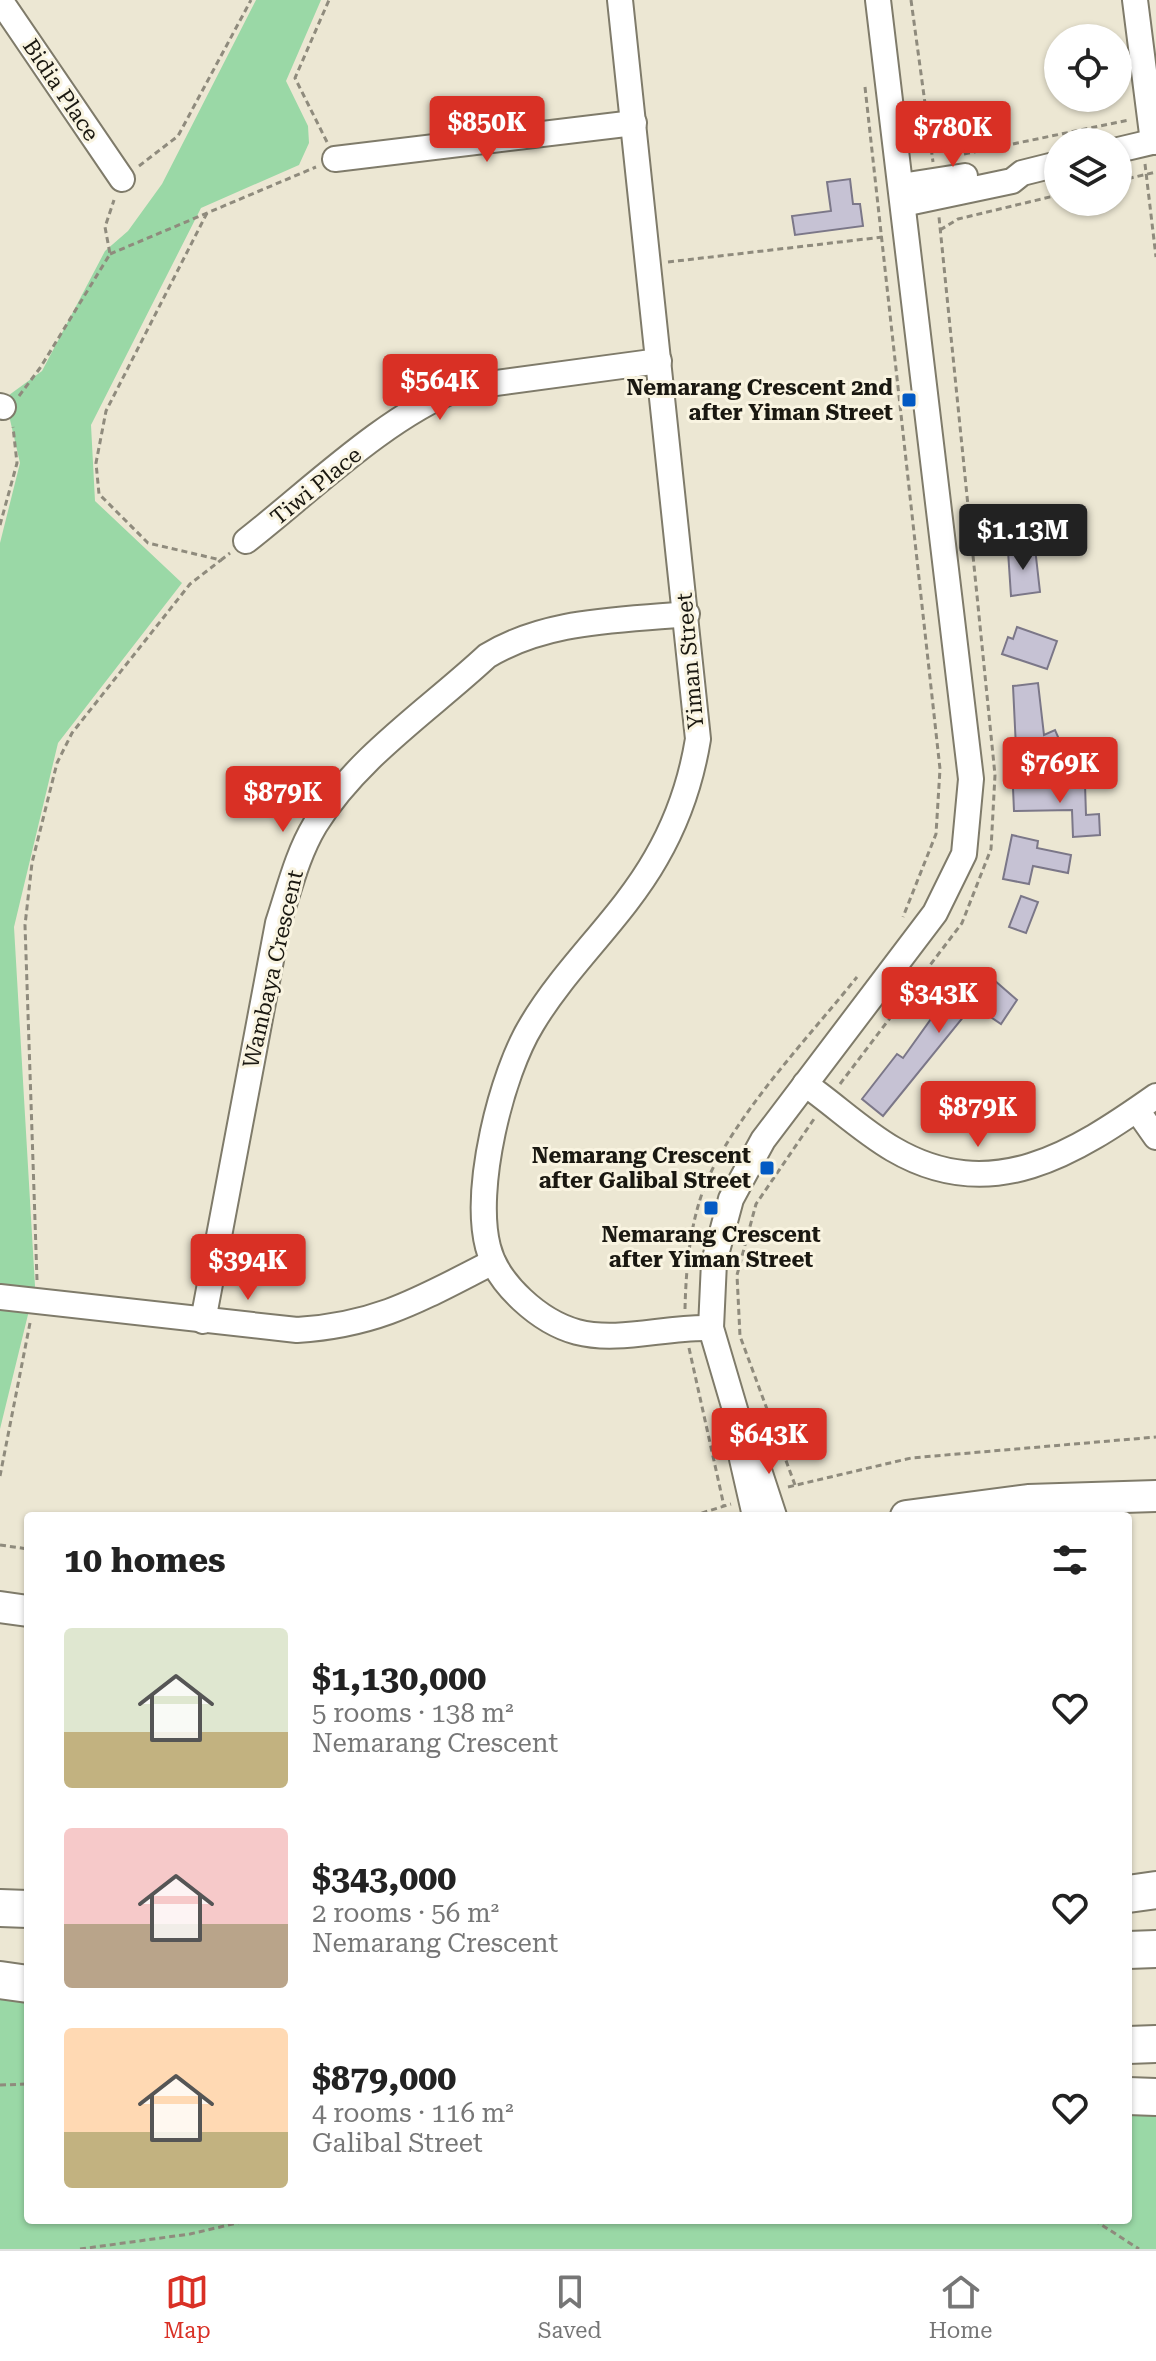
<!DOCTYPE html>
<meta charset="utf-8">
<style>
:root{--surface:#fff;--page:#f6f6f6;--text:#222;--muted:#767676;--line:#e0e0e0;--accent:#d93025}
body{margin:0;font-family:"Roboto Serif",serif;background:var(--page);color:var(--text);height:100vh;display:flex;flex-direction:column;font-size:30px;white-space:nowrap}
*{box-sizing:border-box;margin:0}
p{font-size:26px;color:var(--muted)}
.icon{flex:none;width:44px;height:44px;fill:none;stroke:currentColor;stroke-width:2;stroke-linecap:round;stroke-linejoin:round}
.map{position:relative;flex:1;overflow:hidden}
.panel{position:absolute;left:24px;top:1512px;width:1108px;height:712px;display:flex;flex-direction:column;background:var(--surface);border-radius:8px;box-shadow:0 2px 6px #0004}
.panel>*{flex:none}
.tools{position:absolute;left:1044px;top:24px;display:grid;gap:16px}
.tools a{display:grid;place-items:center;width:88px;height:88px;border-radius:50%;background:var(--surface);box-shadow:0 2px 6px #0004;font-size:40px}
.price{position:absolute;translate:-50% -68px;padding:0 18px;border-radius:8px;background:var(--accent);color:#fff;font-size:26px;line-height:52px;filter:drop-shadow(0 2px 4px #0008)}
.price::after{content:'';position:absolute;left:50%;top:48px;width:24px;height:18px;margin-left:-12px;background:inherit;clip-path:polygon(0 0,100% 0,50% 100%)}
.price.current{background:#222;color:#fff}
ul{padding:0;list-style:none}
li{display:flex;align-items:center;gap:24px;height:200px;padding:0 40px}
li span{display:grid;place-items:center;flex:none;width:224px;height:160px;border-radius:8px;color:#555}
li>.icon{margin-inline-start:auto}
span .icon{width:96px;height:96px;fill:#fffc;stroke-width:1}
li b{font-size:34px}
h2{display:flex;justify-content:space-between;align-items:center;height:96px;padding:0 40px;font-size:34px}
.dock{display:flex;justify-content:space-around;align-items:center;height:112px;border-top:2px solid var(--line);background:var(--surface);font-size:22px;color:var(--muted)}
.dock a{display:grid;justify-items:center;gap:4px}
.dock .current{color:var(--accent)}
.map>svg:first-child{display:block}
.green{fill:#9ad8a6}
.building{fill:#c6c2d4;stroke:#7b7788;stroke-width:2}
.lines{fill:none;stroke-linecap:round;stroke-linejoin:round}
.minor-casing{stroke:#7f7b6a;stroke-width:28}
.major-casing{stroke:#7f7b6a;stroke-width:34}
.highway-casing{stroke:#7f7b6a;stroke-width:40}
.path{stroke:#8f8b7d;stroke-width:3;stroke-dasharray:6 4;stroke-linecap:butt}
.minor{stroke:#fff;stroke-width:24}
.major{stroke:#fff;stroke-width:30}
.highway{stroke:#fff;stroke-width:36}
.poi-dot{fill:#035ac3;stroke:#f9f4e1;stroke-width:3}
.labels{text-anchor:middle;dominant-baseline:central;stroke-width:6;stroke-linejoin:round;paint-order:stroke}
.street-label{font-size:22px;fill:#1a1811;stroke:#f9f4e1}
.poi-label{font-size:22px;font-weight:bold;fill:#1a1811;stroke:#f9f4e1;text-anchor:end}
</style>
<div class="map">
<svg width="1156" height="2249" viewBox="0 0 1156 2249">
<rect width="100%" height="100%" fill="#ece7d3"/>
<g class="green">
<polygon points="256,0 321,0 286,81 308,126 309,143 299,165 201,208 91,425 95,501 182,583 58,743 14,927 35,1286 0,1429 0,543 20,463 5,398 42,371 105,251 128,231 162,184"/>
<polygon points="0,1988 28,1991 28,2220 1128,2220 1128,2108 1156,2111 1156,2249 0,2249"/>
</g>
<g class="building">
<polygon points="850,179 853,204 860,204 863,226 795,235 792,216 831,211 827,182"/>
<polygon points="1035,548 1040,592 1011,596 1008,551"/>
<polygon points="1017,627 1057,641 1047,669 1002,654 1008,637 1013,639"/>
<polygon points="1038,683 1044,735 1055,730 1066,755 1020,776 1009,751 1016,748 1013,686"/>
<polygon points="1085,784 1086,815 1099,814 1100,835 1073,837 1072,810 1014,811 1013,788"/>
<polygon points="1012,835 1038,841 1037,848 1071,855 1068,873 1033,866 1029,884 1003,879"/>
<polygon points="1021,896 1038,902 1026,933 1009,927"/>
<polygon points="966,970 981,981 986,973 1017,1000 1001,1024 973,1005 883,1116 862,1099 897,1054 903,1058"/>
</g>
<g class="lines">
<defs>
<g id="minor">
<polyline points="0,0 122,179"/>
<path d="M620,0l78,739c-7,43 -20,81 -42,119 -34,60 -89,107 -124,166 -31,50 -59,165 -44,223 9,37 52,75 89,85 42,11 90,-6 134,-4"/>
<polyline points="1135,0 1153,142"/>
<polyline points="1118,150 1156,141"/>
<polyline points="335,159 634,123"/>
<polyline points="901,186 965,176"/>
<polyline points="903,204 1012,181 1022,173 1058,164"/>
<polyline points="0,406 3,407"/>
<path d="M246,541c64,-50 139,-124 213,-153l200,-27"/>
<path d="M805,1084c30,21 57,47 88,65 99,58 182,4 263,-53"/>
<polyline points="1137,1110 1156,1137"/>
<path d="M0,1297l297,33c82,-5 125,-32 196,-68"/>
<path d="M203,1321l75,-398c11,-33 19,-68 37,-98 42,-68 114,-115 172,-169 61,-37 131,-35 200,-42"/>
<polyline points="742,1459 755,1516"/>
<polyline points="774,1516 756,1461 744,1440 711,1328 714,1262 731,1199 763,1140 935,913 964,854 971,779 878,0"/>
</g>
<g id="major">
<polyline points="906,1516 1028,1500 1156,1496"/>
<polyline points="0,1607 28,1611"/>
</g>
<g id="highway">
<polyline points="1128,1894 1156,1890"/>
<polyline points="0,1908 28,1909"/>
<polyline points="1128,1950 1156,1949"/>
<polyline points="0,1980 28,1984"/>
<polyline points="1128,2045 1156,2044"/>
<polyline points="1128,2096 1156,2097"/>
</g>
</defs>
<use href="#minor" class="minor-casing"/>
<use href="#major" class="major-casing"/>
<use href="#highway" class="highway-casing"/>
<g class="path">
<polyline points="911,0 933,162"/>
<polyline points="865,87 940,769 936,834 903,917"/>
<polyline points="327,142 295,78 329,0"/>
<polyline points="964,154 1129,120"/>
<polyline points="1145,164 1156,257"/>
<polyline points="139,166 178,136 251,0"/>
<polyline points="1118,181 1156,172"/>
<polyline points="207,213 106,411 96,463 99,494 148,543 221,560 230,553"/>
<polyline points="940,230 958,219 1058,195"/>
<polyline points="110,254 316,167"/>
<polyline points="668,262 883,237"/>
<polyline points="19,396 40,368 110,254 105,227 114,200"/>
<polyline points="0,525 17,463 13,427"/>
<polyline points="840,1084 962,923 991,849 995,775 939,217"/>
<polyline points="37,1280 25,925 32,863 57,763 72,733 190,584 221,560"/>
<path d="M685,1309c1,-42 5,-87 21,-126 30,-70 103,-146 151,-206"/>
<polyline points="689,1348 724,1506"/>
<polyline points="0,1476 30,1323"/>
<polyline points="795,1485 740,1336 737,1275 756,1204 814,1119"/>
<polyline points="788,1487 911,1458 1156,1437"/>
<polyline points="692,1516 731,1504"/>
<polyline points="0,1545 28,1549"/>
<polyline points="0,2085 28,2084"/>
<polyline points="1094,2220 1139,2249"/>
<polyline points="80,2249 190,2234 250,2220"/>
</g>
<use href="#minor" class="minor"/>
<use href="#major" class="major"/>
<use href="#highway" class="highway"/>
</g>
<g class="poi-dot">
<rect x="901" y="392" width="16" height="16" rx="4"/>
<rect x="759" y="1160" width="16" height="16" rx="4"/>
<rect x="703" y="1200" width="16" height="16" rx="4"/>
</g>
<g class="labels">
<g class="street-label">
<text transform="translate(61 90) rotate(56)">Bidia Place</text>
<text transform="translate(316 486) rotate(-39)">Tiwi Place</text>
<text transform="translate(690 661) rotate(-95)">Yiman Street</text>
<text transform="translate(273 969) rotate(-77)">Wambaya Crescent</text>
</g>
<g class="poi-label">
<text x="893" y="387">Nemarang Crescent 2nd<tspan x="893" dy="25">after Yiman Street</tspan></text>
<text x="751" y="1155">Nemarang Crescent<tspan x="751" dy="25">after Galibal Street</tspan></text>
<text x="711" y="1234" text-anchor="middle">Nemarang Crescent<tspan x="711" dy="25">after Yiman Street</tspan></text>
</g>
</g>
</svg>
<div class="tools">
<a><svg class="icon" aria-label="locate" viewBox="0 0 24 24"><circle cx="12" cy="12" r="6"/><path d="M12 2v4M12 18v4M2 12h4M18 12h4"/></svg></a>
<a><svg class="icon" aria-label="layers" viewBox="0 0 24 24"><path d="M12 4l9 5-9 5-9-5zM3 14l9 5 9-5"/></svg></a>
</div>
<b class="price" style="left:487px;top:164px">$850K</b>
<b class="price" style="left:953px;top:169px">$780K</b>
<b class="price" style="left:440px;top:422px">$564K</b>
<b class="price current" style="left:1023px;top:572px">$1.13M</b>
<b class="price" style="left:1060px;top:805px">$769K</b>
<b class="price" style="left:283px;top:834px">$879K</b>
<b class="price" style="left:939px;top:1035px">$343K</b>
<b class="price" style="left:978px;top:1149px">$879K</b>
<b class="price" style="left:248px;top:1302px">$394K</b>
<b class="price" style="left:769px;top:1476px">$643K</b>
<section class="panel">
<h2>10 homes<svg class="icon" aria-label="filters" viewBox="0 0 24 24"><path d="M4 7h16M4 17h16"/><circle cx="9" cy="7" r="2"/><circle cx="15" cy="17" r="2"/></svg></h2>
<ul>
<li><span style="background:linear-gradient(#dfe7d0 65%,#c2b280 0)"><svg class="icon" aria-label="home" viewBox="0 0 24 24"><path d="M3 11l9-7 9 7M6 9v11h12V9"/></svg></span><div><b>$1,130,000</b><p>5 rooms · 138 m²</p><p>Nemarang Crescent</p></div><svg class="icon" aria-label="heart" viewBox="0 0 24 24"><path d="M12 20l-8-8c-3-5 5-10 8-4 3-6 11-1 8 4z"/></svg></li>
<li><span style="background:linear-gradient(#f6c9c9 60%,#b9a48a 0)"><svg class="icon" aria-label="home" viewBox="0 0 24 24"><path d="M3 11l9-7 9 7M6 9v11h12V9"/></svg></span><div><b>$343,000</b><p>2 rooms · 56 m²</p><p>Nemarang Crescent</p></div><svg class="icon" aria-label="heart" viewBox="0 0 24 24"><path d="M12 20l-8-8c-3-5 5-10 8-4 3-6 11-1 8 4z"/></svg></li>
<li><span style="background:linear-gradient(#ffd9b3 65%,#c2b280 0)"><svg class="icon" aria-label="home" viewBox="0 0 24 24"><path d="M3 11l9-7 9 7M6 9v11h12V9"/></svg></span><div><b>$879,000</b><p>4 rooms · 116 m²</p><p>Galibal Street</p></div><svg class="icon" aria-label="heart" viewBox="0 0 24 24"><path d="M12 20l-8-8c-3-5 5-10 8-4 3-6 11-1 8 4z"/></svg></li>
</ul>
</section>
</div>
<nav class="dock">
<a class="current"><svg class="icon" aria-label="map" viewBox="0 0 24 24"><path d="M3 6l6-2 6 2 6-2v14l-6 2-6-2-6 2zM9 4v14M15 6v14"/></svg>Map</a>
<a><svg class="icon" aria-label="saved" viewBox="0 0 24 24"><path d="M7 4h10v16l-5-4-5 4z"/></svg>Saved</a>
<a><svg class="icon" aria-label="home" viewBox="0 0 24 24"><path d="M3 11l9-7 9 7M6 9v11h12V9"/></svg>Home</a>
</nav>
